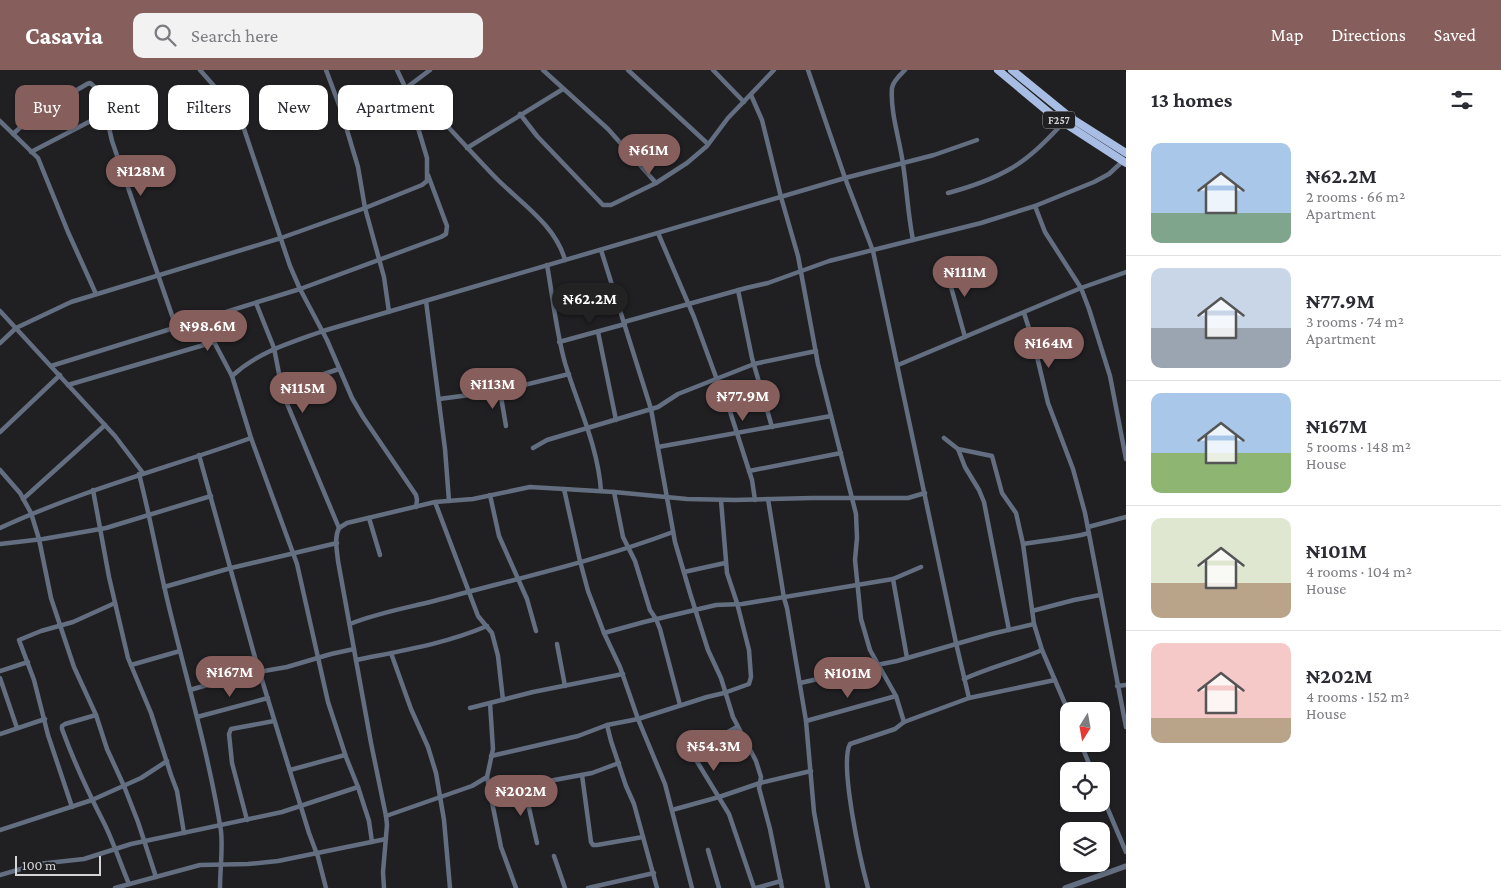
<!DOCTYPE html>
<meta charset="utf-8">
<style>
:root{--surface:#fff;--page:#f2f2f3;--text:#2b2b33;--muted:#7c7c81;--line:#e1e1e2;--accent:#865e5c}
body{margin:0;font-family:"Crimson Pro",serif;background:var(--page);color:var(--text);height:100vh;display:flex;flex-direction:column;font-size:19px;white-space:nowrap}
*{box-sizing:border-box;margin:0}
p{font-size:16px;color:var(--muted)}
.icon{flex:none;width:28px;height:28px;fill:none;stroke:currentColor;stroke-width:2;stroke-linecap:round;stroke-linejoin:round}
.map{position:relative;flex:1;overflow:hidden}
.details{display:flex;flex-direction:column;background:var(--surface);width:375px}
.details>*{flex:none}
.hud{position:absolute;left:15px;top:15px;width:475px;height:45px;display:flex;gap:10px}
.needle{width:32px;rotate:191deg}
.tools{position:absolute;left:1060px;top:632px;display:grid;gap:10px}
.tools a{display:grid;place-items:center;width:50px;height:50px;border-radius:10px;background:var(--surface);box-shadow:0 1px 4px #0004;font-size:25px}
.scale{position:absolute;left:15px;bottom:12px;width:86px;box-sizing:border-box;padding-left:5px;border:2px solid #d5d5d8;border-top:0;font-size:14px;line-height:18px;white-space:nowrap;color:#d5d5d8;-webkit-text-stroke:4px #202023;paint-order:stroke}
.price{position:absolute;translate:-50% -42px;padding:0 11px;border-radius:18px;background:var(--accent);color:#fff;font-size:16px;line-height:32px;filter:drop-shadow(0 1px 2px #0008)}
.price::after{content:'';position:absolute;left:50%;top:30px;width:15px;height:11px;margin-left:-8px;background:inherit;clip-path:polygon(0 0,100% 0,50% 100%)}
.price.selected{background:#222;color:#fff}
ul{padding:0;list-style:none}
li{display:flex;align-items:center;gap:15px;height:125px;padding:0 25px}
li+li{border-top:1px solid var(--line)}
li span{display:grid;place-items:center;flex:none;width:140px;height:100px;border-radius:10px;color:#555}
li>.icon{margin-inline-start:auto}
span .icon{width:60px;height:60px;fill:#fffc;stroke-width:1}
li b{font-size:21px}
h2{display:flex;justify-content:space-between;align-items:center;height:60px;padding:0 25px;font-size:21px}
.pill{padding:0 18px;border-radius:10px;background:var(--surface);box-shadow:0 1px 4px #0004;font-size:18px;line-height:45px}
.pill.selected{background:var(--accent);color:#fff}
header{display:flex;align-items:center;gap:30px;box-sizing:border-box;height:70px;padding:0 25px;background:var(--accent);color:#fff}
header strong{font-size:24px}
nav{display:flex;gap:28px;margin-inline-start:auto;font-size:18px}
.search{width:350px;height:45px;background:var(--page);display:flex;align-items:center;gap:12px;box-sizing:border-box;padding:0 18px;border-radius:10px;color:var(--muted);font-size:19px}
main{display:flex;flex:1;min-height:0}
.map>svg:first-child{display:block}
.lines{fill:none;stroke-linecap:round;stroke-linejoin:round}
.minor{stroke:#636e80;stroke-width:4.5}
.tertiary{stroke:#636e80;stroke-width:5.5}
.primary{stroke:#a7bde3;stroke-width:8}
.labels{text-anchor:middle;dominant-baseline:central;stroke-width:5;stroke-linejoin:round;paint-order:stroke}
.shield{fill:#202023;stroke:#9f9fa2;stroke-width:1}
.shield-label{font-size:11px;font-weight:bold;fill:#d5d5d8}
</style>
<header>
<strong>Casavia</strong>
<div class="search"><svg class="icon" aria-label="search" viewBox="0 0 24 24"><circle cx="10" cy="10" r="6"/><path d="M15 15l6 6"/></svg>Search here</div>
<nav><a>Map</a><a>Directions</a><a>Saved</a></nav>
</header>
<main>
<div class="map">
<svg width="1126" height="818" viewBox="0 0 1126 818">
<rect width="100%" height="100%" fill="#202023"/>
<g class="lines">
<g class="minor">
<polyline points="200,0 236,41 242,53 290,196 300,219 327,270 352,328 363,347 416,425 417,430 416,437"/>
<polyline points="326,0 341,40 358,97 365,138 384,207 389,242"/>
<polyline points="543,0 608,59 656,113"/>
<polyline points="628,0 708,74"/>
<polyline points="713,0 744,32"/>
<polyline points="808,0 845,108 873,181 956,573 969,628"/>
<path d="M905,0c-5,5 -12,11 -13,18 -2,24 8,53 11,76 4,26 5,51 10,76"/>
<polyline points="406,18 430,0"/>
<path d="M407,18l13,9c25,26 49,53 74,79 25,26 61,48 71,84"/>
<polyline points="751,25 762,50 781,127 798,186 818,294 856,444 857,468 855,490 861,549 870,580 896,626 904,652"/>
<polyline points="341,40 407,21"/>
<polyline points="520,44 537,66 603,135 611,135 656,113 687,93 707,76 728,48 774,0"/>
<polyline points="0,51 38,88 68,162 96,224"/>
<path d="M13,64l20,-18 54,-32 3,-1c12,6 19,45 22,58l64,186"/>
<polyline points="467,78 563,19"/>
<polyline points="31,82 106,43"/>
<path d="M948,123c22,-6 43,-13 62,-24 20,-11 38,-30 53,-46"/>
<polyline points="1035,136 1045,162 1081,218 1089,239 1110,306 1126,389"/>
<polyline points="658,163 694,247 720,318 727,332 752,410 755,430"/>
<polyline points="601,180 651,339 675,472 690,523 708,580 721,608 733,647 756,691 761,707 759,718 770,759 782,818"/>
<polyline points="952,193 955,207 951,217 965,267"/>
<path d="M547,195c6,33 9,66 18,98 13,43 33,83 36,128"/>
<polyline points="738,220 752,288 772,357"/>
<polyline points="426,231 445,379 449,431"/>
<path d="M256,233l18,45 9,46 56,134c-5,10 -2,22 -1,33l33,182 15,73 1,9 -4,47 1,16"/>
<polyline points="0,241 115,366 143,403"/>
<polyline points="1024,243 1034,274 1048,333 1073,399 1085,443 1126,657"/>
<polyline points="202,249 232,306 251,368 297,494 328,632 346,687 358,717 369,751 372,772"/>
<polyline points="624,252 746,218 768,213 829,191 981,153 1035,136 1094,112 1109,104 1123,91"/>
<polyline points="598,262 616,350"/>
<polyline points="559,272 625,254"/>
<polyline points="0,273 16,258 71,232 281,168 365,138 422,115 427,111 427,88 407,21 397,0"/>
<polyline points="898,295 1081,218 1126,202"/>
<polyline points="51,296 300,219 441,167 446,164 447,156 428,105"/>
<path d="M232,306c26,-24 58,-33 91,-45l522,-153 89,-23 43,-15"/>
<polyline points="68,315 214,272"/>
<polyline points="282,318 339,299"/>
<polyline points="500,321 506,356"/>
<polyline points="439,329 500,321 569,304"/>
<polyline points="0,362 60,305"/>
<polyline points="944,368 958,379 992,386 1002,423 1016,443 1023,474 1034,554 1042,580 1069,643"/>
<polyline points="658,377 831,346"/>
<polyline points="533,378 547,370 658,337 678,324 754,294 816,281"/>
<polyline points="958,379 965,397 979,420 984,432 1009,560"/>
<polyline points="199,385 254,584 309,763 318,787 326,818"/>
<polyline points="0,400 20,423 31,443 39,469 51,528 74,597 96,645 107,679 124,716 138,752 156,807"/>
<polyline points="749,401 841,383"/>
<path d="M139,404c13,50 21,100 34,149 17,69 37,138 48,208 2,16 -1,39 -1,57"/>
<polyline points="564,419 580,491 588,521 604,563 620,597 638,649 665,714 692,818"/>
<polyline points="93,420 109,507 128,588 151,643 171,705 177,721 184,763"/>
<polyline points="614,422 623,467 635,491 650,540 656,549 660,559 680,635"/>
<polyline points="490,425 499,466 527,529 536,561"/>
<polyline points="23,429 105,355"/>
<polyline points="768,429 784,528 787,538 806,651 814,742 828,818"/>
<polyline points="435,432 478,546 492,563 498,586 503,630"/>
<polyline points="369,448 380,485"/>
<polyline points="1088,457 1126,447"/>
<path d="M0,458c82,-38 167,-60 251,-90"/>
<polyline points="339,458 347,453 435,432 473,429 530,417 614,422 687,429 735,430 812,428 908,428 925,423"/>
<polyline points="0,474 43,469 106,458 211,426"/>
<path d="M1023,474c23,-4 44,-5 66,-11"/>
<polyline points="684,502 725,493"/>
<polyline points="893,509 907,588"/>
<polyline points="164,517 231,498 337,473"/>
<polyline points="1032,541 1074,530 1100,525"/>
<path d="M350,554c27,-11 56,-16 84,-23 81,-22 162,-40 239,-69"/>
<polyline points="604,563 644,552 716,535 742,534 893,509 921,497"/>
<polyline points="557,574 565,616"/>
<polyline points="391,583 411,639 428,677 436,703 444,750 450,818"/>
<path d="M356,590c44,-9 89,-16 131,-34"/>
<polyline points="131,595 180,581"/>
<polyline points="0,601 28,592"/>
<polyline points="0,608 17,658"/>
<path d="M964,609c26,-12 53,-18 78,-29"/>
<polyline points="800,613 827,607 856,599 897,591 991,564 1034,554"/>
<polyline points="1117,616 1126,615"/>
<polyline points="190,620 241,605 287,597 331,584 354,579"/>
<polyline points="470,638 533,622 623,604"/>
<path d="M96,645l-31,9 -3,2v3c12,33 26,63 42,94 9,18 17,42 25,61"/>
<polyline points="197,647 268,628"/>
<polyline points="806,651 896,626"/>
<polyline points="607,655 611,671 626,716 634,734 657,818"/>
<polyline points="737,657 693,681 693,685 729,744 754,818"/>
<polyline points="0,664 45,649"/>
<polyline points="1081,674 1092,701"/>
<polyline points="491,686 578,666 607,655 638,649 707,627 724,623 749,614 751,607 749,580 737,533 727,503 721,430"/>
<polyline points="290,700 345,685"/>
<polyline points="582,705 591,772 593,775 597,775 643,767"/>
<polyline points="487,707 501,777 516,818"/>
<polyline points="524,716 537,773"/>
<polyline points="490,722 592,703 619,693"/>
<polyline points="1101,723 1126,782"/>
<polyline points="72,737 48,665 34,610 19,570 41,561 73,552 115,533"/>
<polyline points="672,740 719,727 760,713 811,701"/>
<polyline points="386,746 472,716 487,707 493,679 490,633"/>
<polyline points="247,750 232,693 229,664 231,659 274,651"/>
<polyline points="0,760 92,730 141,708 167,691"/>
<polyline points="708,780 719,818"/>
<polyline points="554,786 565,818"/>
<polyline points="0,805 38,794 84,789 131,774 282,742 358,717"/>
<polyline points="115,818 200,795 248,794 278,791 386,769"/>
<polyline points="588,818 654,803"/>
<polyline points="756,818 781,811"/>
<path d="M868,818c-7,-25 -29,-124 -18,-144l45,-15 9,-7 65,-24 86,-18"/>
</g>
<polyline class="tertiary" points="1065,818 1126,796"/>
<g class="primary">
<polyline points="998,0 1052,45 1126,93"/>
<polyline points="1012,0 1071,48 1126,83"/>
</g>
</g>
<g class="labels">
<rect class="shield" x="1043" y="41.5" width="32" height="17" rx="4"/>
<g class="shield-label">
<text x="1059" y="50">F257</text>
</g>
</g>
</svg>
<div class="tools">
<a><svg class="needle" viewBox="-14 -14 28 28"><path d="M0-13l5 13h-10z" fill="#e53935"/><path d="M0 13l5-13h-10z" fill="#7c7c81"/></svg></a>
<a><svg class="icon" aria-label="locate" viewBox="0 0 24 24"><circle cx="12" cy="12" r="6"/><path d="M12 2v4M12 18v4M2 12h4M18 12h4"/></svg></a>
<a><svg class="icon" aria-label="layers" viewBox="0 0 24 24"><path d="M12 4l9 5-9 5-9-5zM3 14l9 5 9-5"/></svg></a>
</div>
<div class="scale">100 m</div>
<b class="price" style="left:649px;top:106px">₦61M</b>
<b class="price" style="left:141px;top:127px">₦128M</b>
<b class="price" style="left:965px;top:228px">₦111M</b>
<b class="price selected" style="left:590px;top:255px">₦62.2M</b>
<b class="price" style="left:208px;top:282px">₦98.6M</b>
<b class="price" style="left:1049px;top:299px">₦164M</b>
<b class="price" style="left:493px;top:340px">₦113M</b>
<b class="price" style="left:303px;top:344px">₦115M</b>
<b class="price" style="left:743px;top:352px">₦77.9M</b>
<b class="price" style="left:230px;top:628px">₦167M</b>
<b class="price" style="left:848px;top:629px">₦101M</b>
<b class="price" style="left:714px;top:702px">₦54.3M</b>
<b class="price" style="left:521px;top:747px">₦202M</b>
<div class="hud">
<a class="pill selected">Buy</a>
<a class="pill">Rent</a>
<a class="pill">Filters</a>
<a class="pill">New</a>
<a class="pill">Apartment</a>
</div>
</div>
<section class="details">
<h2>13 homes<svg class="icon" aria-label="filters" viewBox="0 0 24 24"><path d="M4 7h16M4 17h16"/><circle cx="9" cy="7" r="2"/><circle cx="15" cy="17" r="2"/></svg></h2>
<ul>
<li><span style="background:linear-gradient(#a9c7e8 70%,#7fa58c 0)"><svg class="icon" aria-label="home" viewBox="0 0 24 24"><path d="M3 11l9-7 9 7M6 9v11h12V9"/></svg></span><div><b>₦62.2M</b><p>2 rooms · 66 m²</p><p>Apartment</p></div></li>
<li><span style="background:linear-gradient(#c9d6e8 60%,#9aa5b1 0)"><svg class="icon" aria-label="home" viewBox="0 0 24 24"><path d="M3 11l9-7 9 7M6 9v11h12V9"/></svg></span><div><b>₦77.9M</b><p>3 rooms · 74 m²</p><p>Apartment</p></div></li>
<li><span style="background:linear-gradient(#a9c7e8 60%,#8fb573 0)"><svg class="icon" aria-label="home" viewBox="0 0 24 24"><path d="M3 11l9-7 9 7M6 9v11h12V9"/></svg></span><div><b>₦167M</b><p>5 rooms · 148 m²</p><p>House</p></div></li>
<li><span style="background:linear-gradient(#dfe7d0 65%,#b9a48a 0)"><svg class="icon" aria-label="home" viewBox="0 0 24 24"><path d="M3 11l9-7 9 7M6 9v11h12V9"/></svg></span><div><b>₦101M</b><p>4 rooms · 104 m²</p><p>House</p></div></li>
<li><span style="background:linear-gradient(#f6c9c9 75%,#b9a48a 0)"><svg class="icon" aria-label="home" viewBox="0 0 24 24"><path d="M3 11l9-7 9 7M6 9v11h12V9"/></svg></span><div><b>₦202M</b><p>4 rooms · 152 m²</p><p>House</p></div></li>
</ul>
</section>
</main>
